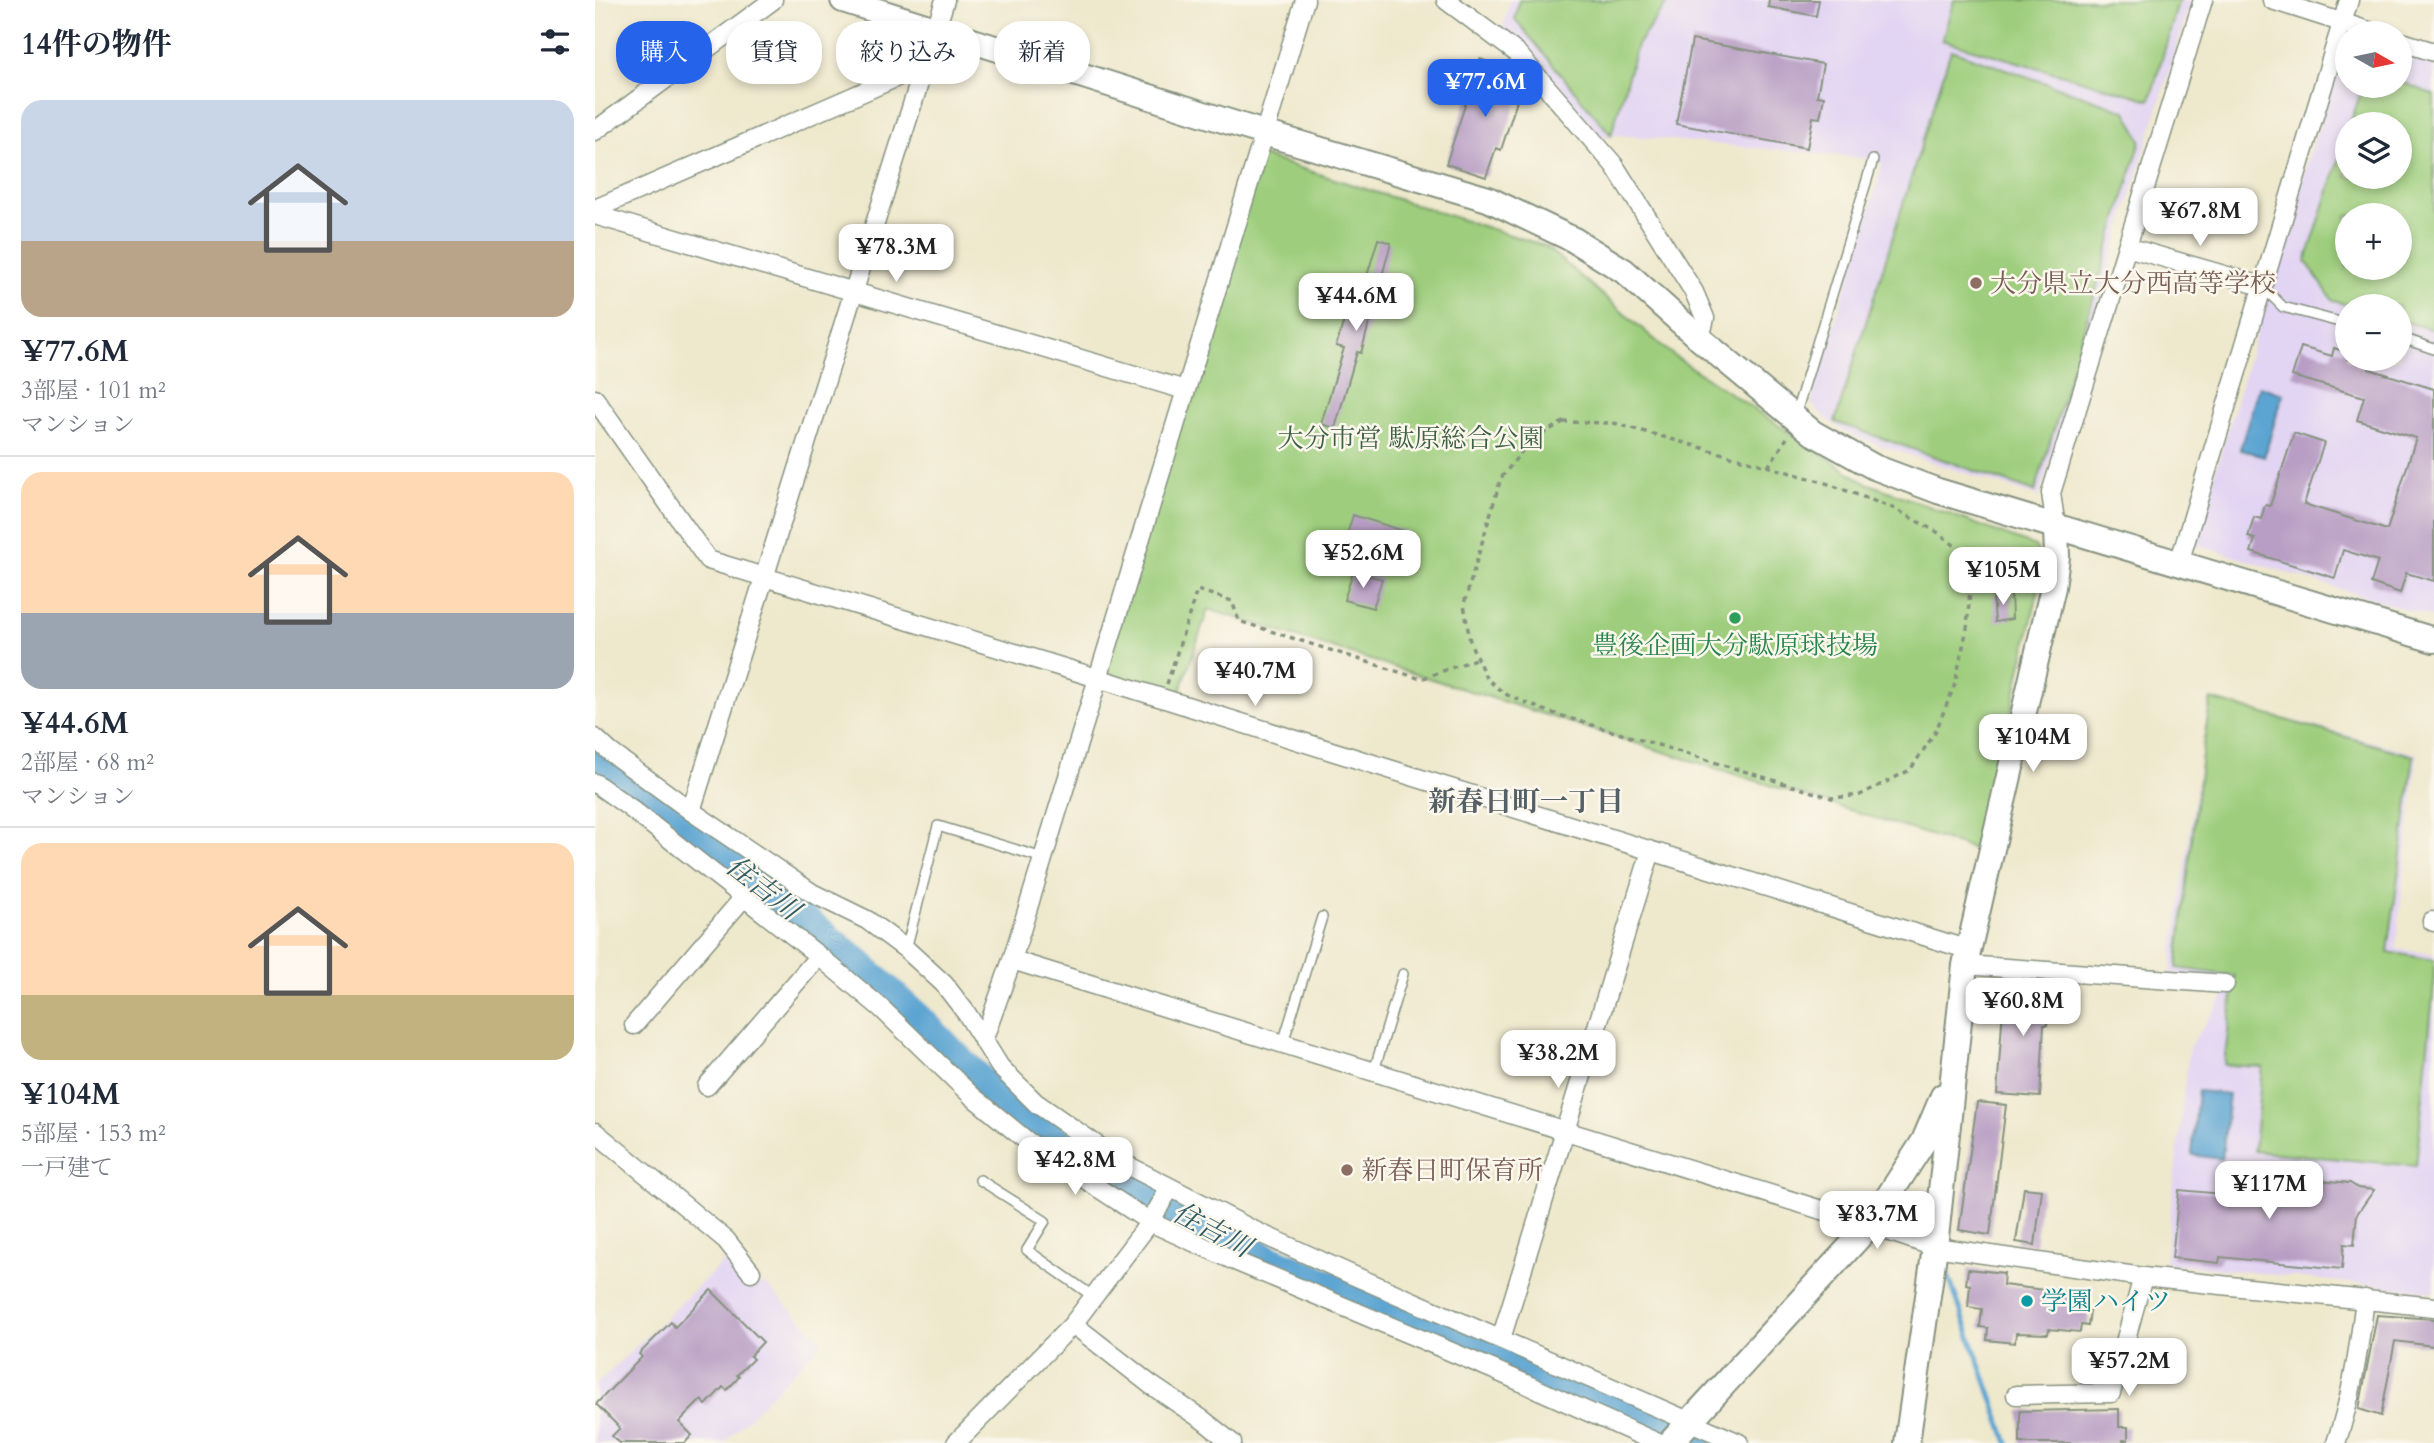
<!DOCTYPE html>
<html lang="ja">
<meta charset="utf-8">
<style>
:root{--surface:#fff;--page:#f2f2f3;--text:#1f2937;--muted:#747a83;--line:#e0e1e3;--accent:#2563eb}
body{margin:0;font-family:Cardo,"Noto Serif JP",serif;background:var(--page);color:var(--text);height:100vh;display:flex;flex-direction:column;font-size:26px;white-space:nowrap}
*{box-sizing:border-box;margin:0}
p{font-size:23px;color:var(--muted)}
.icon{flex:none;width:38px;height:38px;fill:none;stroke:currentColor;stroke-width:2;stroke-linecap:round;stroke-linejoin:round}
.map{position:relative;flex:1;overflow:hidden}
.details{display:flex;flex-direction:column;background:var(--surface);width:595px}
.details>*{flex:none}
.top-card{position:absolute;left:21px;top:21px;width:665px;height:63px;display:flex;gap:14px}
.needle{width:46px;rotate:99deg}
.controls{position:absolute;left:1740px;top:21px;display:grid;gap:14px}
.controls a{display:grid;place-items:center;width:77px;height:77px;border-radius:50%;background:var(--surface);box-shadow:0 4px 10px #0003;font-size:35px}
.price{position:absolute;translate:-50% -60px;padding:0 16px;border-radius:14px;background:#fff;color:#222;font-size:23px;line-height:46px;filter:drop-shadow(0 2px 4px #0008)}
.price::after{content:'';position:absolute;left:50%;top:42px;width:21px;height:16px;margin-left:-10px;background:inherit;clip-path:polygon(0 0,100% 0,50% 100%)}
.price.on{background:var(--accent);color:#fff}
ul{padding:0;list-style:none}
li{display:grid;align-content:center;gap:14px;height:371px;padding:0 21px}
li+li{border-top:2px solid var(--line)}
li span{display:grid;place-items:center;height:217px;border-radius:21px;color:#555}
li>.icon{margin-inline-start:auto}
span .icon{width:126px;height:126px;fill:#fffc;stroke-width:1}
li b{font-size:30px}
h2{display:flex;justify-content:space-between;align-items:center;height:84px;padding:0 21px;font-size:30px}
.tag{padding:0 24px;border-radius:28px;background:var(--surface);box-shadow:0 4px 10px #0003;font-size:24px;line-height:63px}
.tag.on{background:var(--accent);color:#fff}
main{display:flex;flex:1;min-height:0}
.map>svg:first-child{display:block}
.built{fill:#e2d4f3;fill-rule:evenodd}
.green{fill:#9ece7d;stroke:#5e8658;stroke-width:2;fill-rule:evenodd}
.water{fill:#5ba4d2;stroke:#3d7083;stroke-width:2}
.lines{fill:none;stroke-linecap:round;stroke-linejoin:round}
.stream{stroke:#5ba4d2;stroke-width:5}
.river{stroke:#5ba4d2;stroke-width:32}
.building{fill:#b89ec4}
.lane-casing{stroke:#869280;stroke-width:12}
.street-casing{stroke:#869280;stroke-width:21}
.secondary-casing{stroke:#869280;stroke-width:28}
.path{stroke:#869280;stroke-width:3.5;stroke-dasharray:5 5;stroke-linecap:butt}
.lane{stroke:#fff;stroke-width:9}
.street{stroke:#fff;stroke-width:18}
.secondary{stroke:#fff;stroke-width:24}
.education-dot{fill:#8d6e63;stroke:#fbf7ec;stroke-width:2.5}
.leisure-dot{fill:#2e9e5b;stroke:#fbf7ec;stroke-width:2.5}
.culture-dot{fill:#0f9aa8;stroke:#fbf7ec;stroke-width:2.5}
.labels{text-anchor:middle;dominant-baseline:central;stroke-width:5;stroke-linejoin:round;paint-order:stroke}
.education-label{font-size:26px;fill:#785e54;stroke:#fbf7ec;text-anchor:start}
.park-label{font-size:26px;fill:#3f6146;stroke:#fbf7ec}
.leisure-label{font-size:26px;fill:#27864d;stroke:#fbf7ec}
.culture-label{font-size:26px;fill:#0d838f;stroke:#fbf7ec;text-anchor:start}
.neighbourhood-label{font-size:28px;font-weight:bold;fill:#555f66;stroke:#fbf7ec}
.water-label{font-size:28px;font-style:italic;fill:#315c63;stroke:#fbf7ec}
</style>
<main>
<section class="details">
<h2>14件の物件<svg class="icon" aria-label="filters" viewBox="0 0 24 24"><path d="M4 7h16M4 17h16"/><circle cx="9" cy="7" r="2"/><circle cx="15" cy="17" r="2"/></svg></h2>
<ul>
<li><span style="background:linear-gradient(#c9d6e8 65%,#b9a48a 0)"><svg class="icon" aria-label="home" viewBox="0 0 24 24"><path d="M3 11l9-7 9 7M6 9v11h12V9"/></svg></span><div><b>¥77.6M</b><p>3部屋 · 101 m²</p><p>マンション</p></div></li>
<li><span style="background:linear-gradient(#ffd9b3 65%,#9aa5b1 0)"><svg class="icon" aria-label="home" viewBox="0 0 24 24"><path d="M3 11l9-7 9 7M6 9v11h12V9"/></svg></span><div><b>¥44.6M</b><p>2部屋 · 68 m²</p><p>マンション</p></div></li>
<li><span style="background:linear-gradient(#ffd9b3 70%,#c2b280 0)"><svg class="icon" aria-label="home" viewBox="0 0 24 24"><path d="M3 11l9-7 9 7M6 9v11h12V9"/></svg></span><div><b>¥104M</b><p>5部屋 · 153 m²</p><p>一戸建て</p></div></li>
</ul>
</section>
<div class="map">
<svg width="1839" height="1443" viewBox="0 0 1839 1443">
<rect width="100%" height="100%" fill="#fbf7ec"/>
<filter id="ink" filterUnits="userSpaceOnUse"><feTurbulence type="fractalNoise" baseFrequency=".0143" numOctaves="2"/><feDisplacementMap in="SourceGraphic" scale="14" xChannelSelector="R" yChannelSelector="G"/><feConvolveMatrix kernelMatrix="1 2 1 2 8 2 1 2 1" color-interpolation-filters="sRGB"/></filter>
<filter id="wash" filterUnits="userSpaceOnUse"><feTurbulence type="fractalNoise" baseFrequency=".00686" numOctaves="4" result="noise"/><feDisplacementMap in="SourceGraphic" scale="28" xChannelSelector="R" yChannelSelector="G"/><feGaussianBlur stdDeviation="1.57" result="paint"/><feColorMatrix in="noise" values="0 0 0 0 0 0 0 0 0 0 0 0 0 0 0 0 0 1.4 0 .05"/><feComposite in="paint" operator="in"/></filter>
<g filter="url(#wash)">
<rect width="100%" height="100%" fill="#eee8cc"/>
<g class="built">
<polygon points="915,0 1596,0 1444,497 1260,437 1234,421 1216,404 1288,163 1266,158 1024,135 1006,137 928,42 908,28"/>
<path d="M1752,40v46h52v-33l35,10v555l-240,-74 149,-503zM1752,124h52v53h-52zM1752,215h52v53h-52zM1752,306h52v53h-52z"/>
<polygon points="1614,698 1822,754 1801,949 1839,954 1839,1292 1570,1263 1594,1047 1628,998 1631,979 1575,974"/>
<polygon points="129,1261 137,1263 155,1283 160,1285 171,1284 228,1342 129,1443 0,1443 0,1386"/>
</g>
<g class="green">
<polygon points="924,0 1074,0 1042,45 1016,135 920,19"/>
<polygon points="1359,0 1584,0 1555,100 1347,40"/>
<polygon points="1356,50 1531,111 1546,140 1440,492 1240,422"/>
<path d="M1804,81l35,14v235l-35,-10v-14h-47l-19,-5 -27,-40 41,-126v42h52v-53h-49l13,-38h36zM1804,215v53h-52v-53z"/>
<polygon points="667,156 950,246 1079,356 1269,482 1440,546 1449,564 1385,851 613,609 582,701 505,676"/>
<polygon points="1616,699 1819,756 1793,952 1839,960 1839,985 1821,1166 1659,1151 1667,1067 1629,1065 1640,976 1582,968 1608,746"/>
</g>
<g class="water">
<polygon points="1664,386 1688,394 1669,457 1645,449"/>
<polygon points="1603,1091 1634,1094 1627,1159 1597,1155"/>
</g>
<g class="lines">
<polyline class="stream" points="1353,1275 1413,1443"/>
<polyline class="river" points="0,756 18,772 255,957 322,1018 365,1062 403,1097 488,1160 556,1200 670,1258 1102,1443"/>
</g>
<g id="blocks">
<g class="building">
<polygon points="1174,0 1224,0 1221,16 1173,7"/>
<polygon points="1097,40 1228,64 1222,96 1229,97 1225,118 1218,117 1212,148 1081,124"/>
<polygon points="885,59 905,66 904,69 929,79 906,150 901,148 891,177 851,164"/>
<polygon points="783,239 796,243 766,353 762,352 740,428 726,424 749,348 741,346 752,311 761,313"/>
<polygon points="1706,347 1737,356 1739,348 1752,352 1752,359 1777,359 1774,369 1839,389 1839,581 1811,573 1805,593 1776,583 1783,561 1748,550 1740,578 1656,552 1660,539 1653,537 1659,517 1666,519 1670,505 1675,506 1699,433 1729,443 1709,504 1792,530 1821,438 1762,420 1769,397 1697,376"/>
<polygon points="758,515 815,533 806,559 750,541"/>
<polygon points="758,572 787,579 778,608 749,600"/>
<polygon points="1416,592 1417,619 1400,622 1398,595"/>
<polygon points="1410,979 1455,983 1452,1025 1449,1025 1445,1097 1402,1094"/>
<polygon points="1382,1102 1411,1105 1395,1235 1364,1230"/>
<polygon points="1630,1171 1755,1183 1763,1188 1779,1190 1762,1214 1759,1245 1749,1244 1747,1269 1625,1257 1624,1263 1577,1258 1584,1190 1628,1194"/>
<polygon points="1429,1188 1447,1190 1440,1245 1421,1242"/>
<polygon points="1373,1269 1409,1273 1408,1285 1491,1295 1489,1310 1495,1310 1493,1326 1486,1325 1485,1332 1454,1329 1453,1334 1421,1333 1420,1343 1392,1340 1393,1328 1385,1327 1387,1309 1373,1307 1375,1285 1371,1284"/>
<polygon points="116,1290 168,1342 155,1356 158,1359 142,1375 144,1377 132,1390 128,1387 111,1405 106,1400 84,1422 97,1435 90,1443 25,1443 17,1436 25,1428 1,1404 47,1357 44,1354 76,1322 80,1327"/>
<polygon points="1782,1315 1839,1319 1839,1346 1800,1341 1786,1416 1764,1409"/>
<polygon points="1524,1409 1524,1427 1533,1427 1533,1440 1528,1440 1528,1443 1425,1443 1425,1411"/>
</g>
</g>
</g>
<g filter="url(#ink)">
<use href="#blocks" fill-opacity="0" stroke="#869280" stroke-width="2"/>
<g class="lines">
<defs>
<g id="lane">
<polyline points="1667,286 1688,307 1752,324"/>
<polyline points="1804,337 1839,349"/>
<polyline points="1200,416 1278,160"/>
<polyline points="311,949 343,826 448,858"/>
<polyline points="688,1043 727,917"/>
<polyline points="779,1071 808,974"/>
<polyline points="385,1180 450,1221 432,1250 499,1297"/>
</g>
<g id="street">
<polyline points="851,0 922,53 1019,165 1099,292 1110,318 1105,339"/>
<polyline points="1677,0 1780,33"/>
<polyline points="1804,41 1839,52"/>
<polyline points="0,131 178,0"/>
<polyline points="0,209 330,65"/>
<polyline points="0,215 590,390"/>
<polyline points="1532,247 1667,286"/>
<polyline points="0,399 113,560 509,680 1361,946 1374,947"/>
<polyline points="1461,527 1456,493 1608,0"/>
<polyline points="1584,563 1754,0"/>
<polyline points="0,738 15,752 96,811 217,893 272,920 311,949 349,984 372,1014 405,1067 441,1103 526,1162 660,1231 755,1274 1144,1443"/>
<polyline points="0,783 34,807 224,956 286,1008 377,1096 432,1141 555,1222 640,1261 897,1369 1063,1443"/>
<polyline points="96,811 350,0"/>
<polyline points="1837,921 1839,922"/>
<polyline points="417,960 1275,1225 1340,1247 1548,1277 1839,1307"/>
<polyline points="1370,965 1630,984"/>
<polyline points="39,1025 149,897"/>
<polyline points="388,1041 417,960 710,0"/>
<polyline points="112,1086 224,956"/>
<polyline points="0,1132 131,1240 156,1272"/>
<polyline points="478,1324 556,1385 608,1420 637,1443"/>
<polyline points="906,1339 1056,851"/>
<polyline points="1421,1395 1516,1393 1548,1277"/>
<polyline points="361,1443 478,1324 555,1222 575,1188"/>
<path d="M1741,1443c16,-46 23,-96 29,-144"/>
</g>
<g id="secondary">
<polyline points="248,0 669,133 893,199 979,240 1029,271 1105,339 1218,433 1279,467 1343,491 1839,640"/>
<polyline points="1075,1443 1275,1225 1329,1141 1348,1096"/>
<polyline points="1312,1443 1340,1247 1370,965 1458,587 1462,557 1461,527"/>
</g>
</defs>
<use href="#lane" class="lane-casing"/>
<use href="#street" class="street-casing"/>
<use href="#secondary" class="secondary-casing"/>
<g class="path">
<polygon points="968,422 1019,423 1228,482 1298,508 1342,532 1367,551 1376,576 1372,628 1360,684 1340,733 1315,770 1265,795 1237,798 951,711 910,694 891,678 875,642 869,604 906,478 934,442"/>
<polyline points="1173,467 1192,438"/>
<polyline points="572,684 602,590 637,601 644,621 826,679 883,658"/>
</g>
<use href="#lane" class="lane"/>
<use href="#street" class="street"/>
<use href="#secondary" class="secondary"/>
</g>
</g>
<g class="education-dot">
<circle cx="1381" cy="283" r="7"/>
<circle cx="752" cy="1170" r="7"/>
</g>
<circle class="leisure-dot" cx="1140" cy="618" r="7"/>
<circle class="culture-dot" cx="1432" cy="1301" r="7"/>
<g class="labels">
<g class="education-label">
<text x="1395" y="283">大分県立大分西高等学校</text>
<text x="766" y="1170">新春日町保育所</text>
</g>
<g class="park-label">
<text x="816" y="438">大分市営 駄原総合公園</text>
</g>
<g class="leisure-label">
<text x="1140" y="645">豊後企画大分駄原球技場</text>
</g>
<g class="culture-label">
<text x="1446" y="1301">学園ハイツ</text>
</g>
<g class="neighbourhood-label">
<text x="931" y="802">新春日町一丁目</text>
</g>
<g class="water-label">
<text transform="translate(168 888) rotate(38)">住吉川</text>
<text transform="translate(617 1230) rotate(28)">住吉川</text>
</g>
</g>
</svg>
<div class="controls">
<a><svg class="needle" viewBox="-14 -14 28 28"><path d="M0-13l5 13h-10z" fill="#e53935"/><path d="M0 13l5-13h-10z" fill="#747a83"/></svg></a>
<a><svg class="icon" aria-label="layers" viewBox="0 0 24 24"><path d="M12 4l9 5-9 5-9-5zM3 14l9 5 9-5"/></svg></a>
<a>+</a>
<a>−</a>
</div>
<b class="price on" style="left:890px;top:119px">¥77.6M</b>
<b class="price" style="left:1605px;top:248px">¥67.8M</b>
<b class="price" style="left:301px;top:284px">¥78.3M</b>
<b class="price" style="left:761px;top:333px">¥44.6M</b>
<b class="price" style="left:768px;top:590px">¥52.6M</b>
<b class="price" style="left:1408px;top:607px">¥105M</b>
<b class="price" style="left:660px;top:708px">¥40.7M</b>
<b class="price" style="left:1438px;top:774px">¥104M</b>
<b class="price" style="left:1428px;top:1038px">¥60.8M</b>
<b class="price" style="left:963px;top:1090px">¥38.2M</b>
<b class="price" style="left:480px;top:1197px">¥42.8M</b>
<b class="price" style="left:1674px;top:1221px">¥117M</b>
<b class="price" style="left:1282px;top:1251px">¥83.7M</b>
<b class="price" style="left:1534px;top:1398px">¥57.2M</b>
<div class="top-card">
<a class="tag on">購入</a>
<a class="tag">賃貸</a>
<a class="tag">絞り込み</a>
<a class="tag">新着</a>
</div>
</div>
</main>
